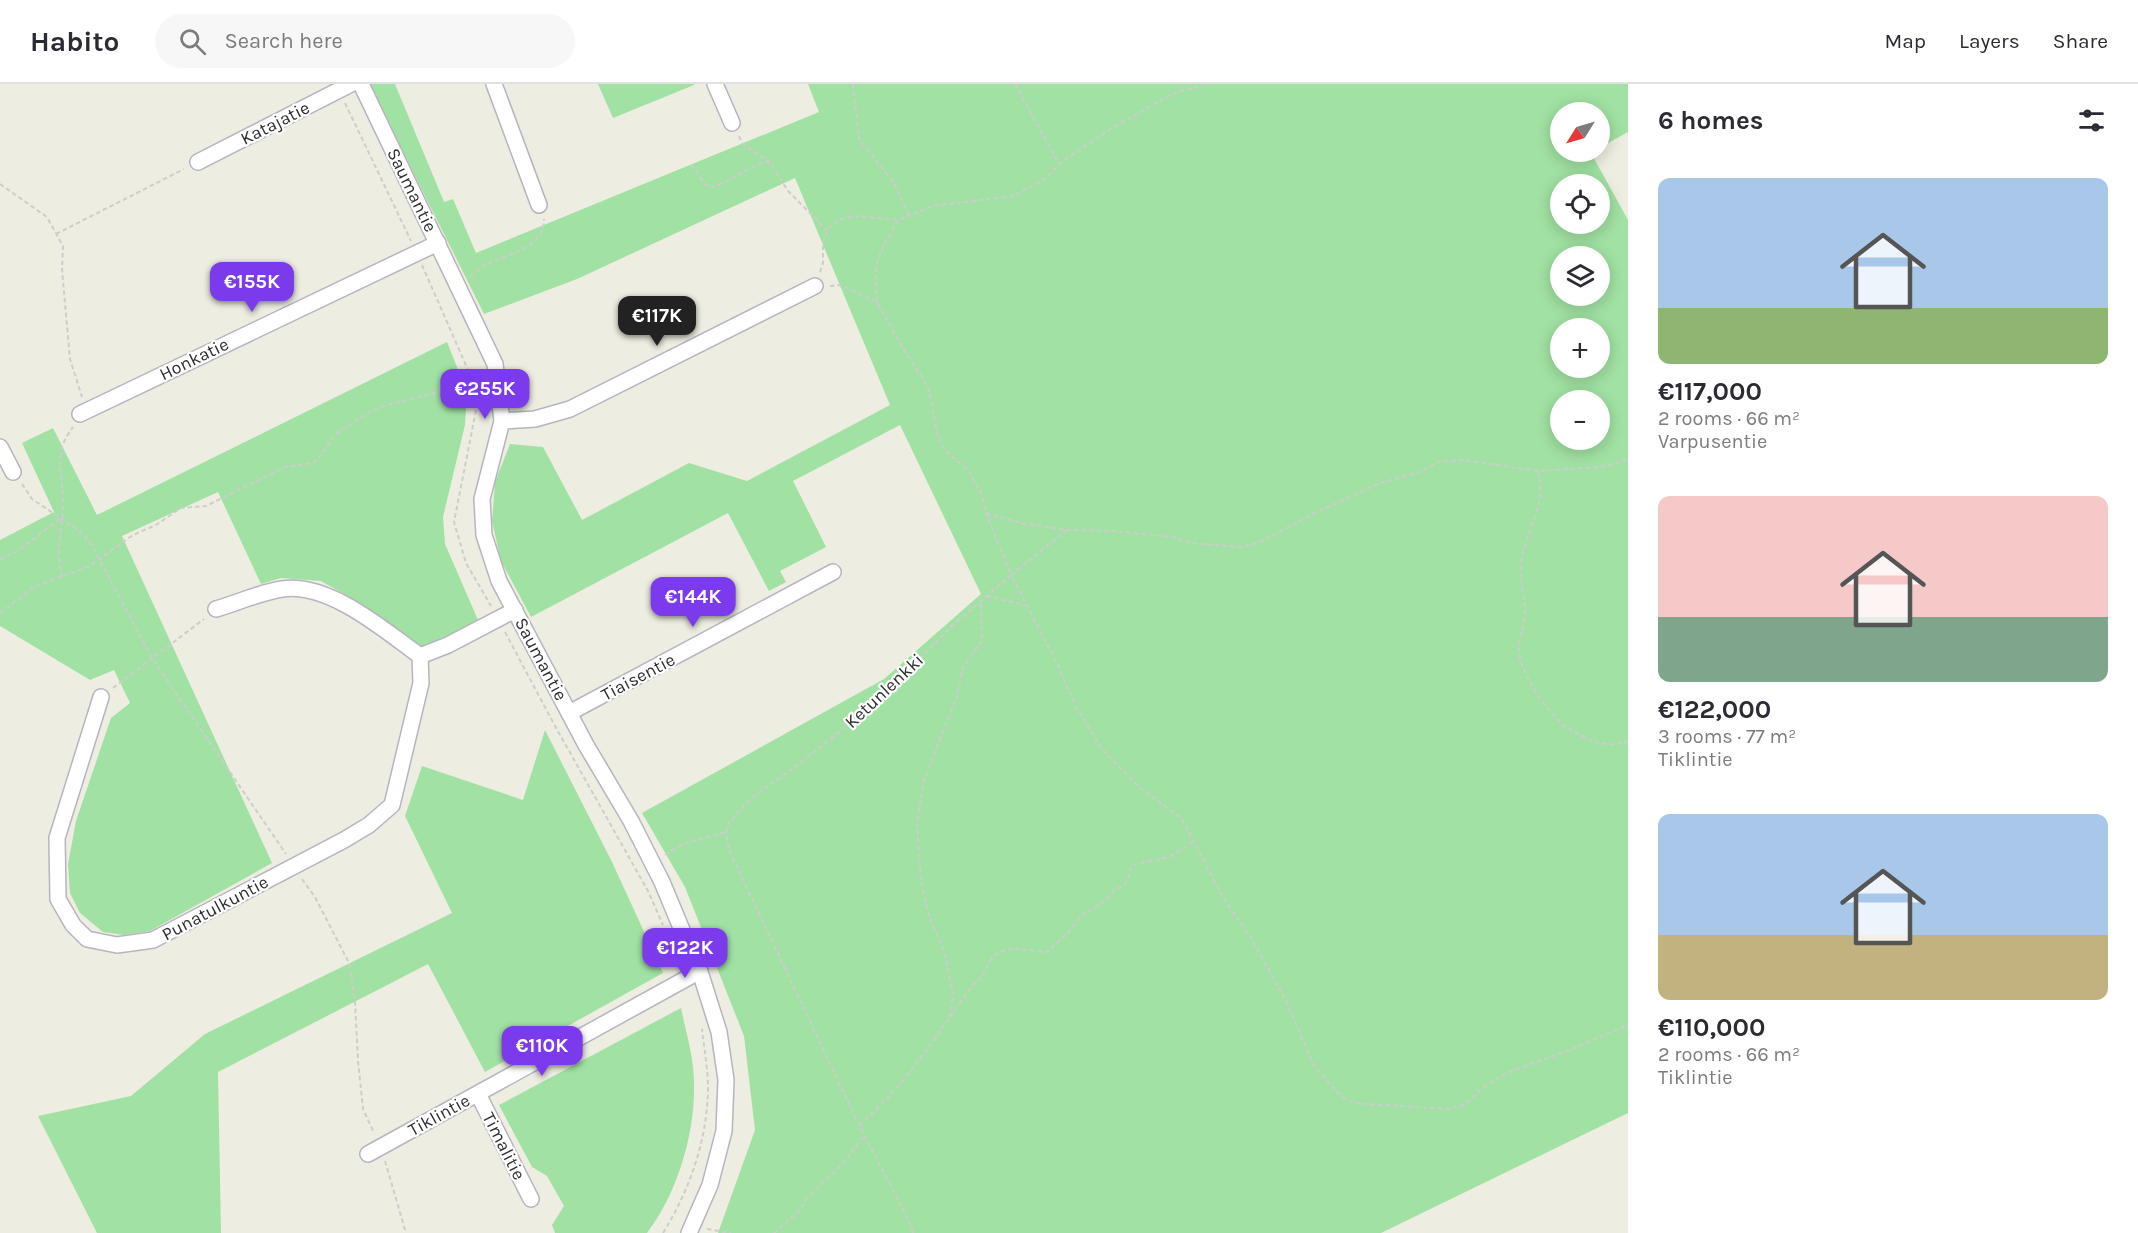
<!DOCTYPE html>
<meta charset="utf-8">
<style>
:root{--surface:#fff;--page:#f7f7f7;--text:#2b2b33;--muted:#7c7c81;--line:#e1e1e2;--accent:#7c3aed}
body{margin:0;font-family:Karla,sans-serif;background:var(--page);color:var(--text);height:100vh;display:flex;flex-direction:column;font-size:22px;white-space:nowrap}
*{box-sizing:border-box;margin:0}
p{font-size:20px;color:var(--muted)}
.icon{flex:none;width:33px;height:33px;fill:none;stroke:currentColor;stroke-width:2;stroke-linecap:round;stroke-linejoin:round}
.map{position:relative;flex:1;overflow:hidden}
.side{display:flex;flex-direction:column;background:var(--surface);width:510px}
.side>*{flex:none}
.needle{width:39px;rotate:233deg}
.controls{position:absolute;left:1550px;top:18px;display:grid;gap:12px}
.controls a{display:grid;place-items:center;width:60px;height:60px;border-radius:50%;background:var(--surface);box-shadow:0 3px 15px #0003;font-size:30px}
.price{position:absolute;translate:-50% -51px;padding:0 14px;border-radius:12px;background:var(--accent);color:#fff;font-size:20px;line-height:39px;filter:drop-shadow(0 2px 3px #0008)}
.price::after{content:'';position:absolute;left:50%;top:36px;width:18px;height:14px;margin-left:-9px;background:inherit;clip-path:polygon(0 0,100% 0,50% 100%)}
.price.active{background:#222;color:#fff}
ul{padding:0;list-style:none}
li{display:grid;align-content:center;gap:12px;height:318px;padding:0 30px}
li span{display:grid;place-items:center;height:186px;border-radius:12px;color:#555}
li>.icon{margin-inline-start:auto}
span .icon{width:108px;height:108px;fill:#fffc;stroke-width:1}
li b{font-size:26px}
h2{display:flex;justify-content:space-between;align-items:center;height:72px;padding:0 30px;font-size:26px}
header{display:flex;align-items:center;gap:36px;box-sizing:border-box;height:84px;padding:0 30px;background:var(--surface);border-bottom:2px solid var(--line)}
header strong{font-size:28px}
nav{display:flex;gap:33px;margin-inline-start:auto;font-size:21px}
.search{width:420px;height:54px;background:var(--page);display:flex;align-items:center;gap:15px;box-sizing:border-box;padding:0 21px;border-radius:33px;color:var(--muted);font-size:22px}
main{display:flex;flex:1;min-height:0}
.map>svg:first-child{display:block}
.green{fill:#a1e1a3;fill-rule:evenodd}
.lines{fill:none;stroke-linecap:round;stroke-linejoin:round}
.minor-casing{stroke:#b7b4c0;stroke-width:18}
.path{stroke:#cdcdcd;stroke-width:2;stroke-dasharray:4.5 3;stroke-linecap:butt}
.minor{stroke:#fff;stroke-width:15}
.labels{text-anchor:middle;dominant-baseline:central;stroke-width:4.5;stroke-linejoin:round;paint-order:stroke}
.street-label{font-size:18px;fill:#2e2e2e;stroke:#fff}
</style>
<header>
<strong>Habito</strong>
<div class="search"><svg class="icon" aria-label="search" viewBox="0 0 24 24"><circle cx="10" cy="10" r="6"/><path d="M15 15l6 6"/></svg>Search here</div>
<nav><a>Map</a><a>Layers</a><a>Share</a></nav>
</header>
<main>
<div class="map">
<svg width="1628" height="1149" viewBox="0 0 1628 1149">
<rect width="100%" height="100%" fill="#eeede1"/>
<g class="green">
<path d="M369,0h26l49,118 9,-3 23,54 343,-141 -11,-28h820v48l-29,16v-36h-39v40h33l-2,1 37,67v893l-247,120h-663l37,-103 -11,-94 -59,-149 -43,-74 242,-134 97,-85 -81,-169 -107,56 33,66 -46,24 6,11 -17,9 -41,-78 -197,104 -30,-56 -9,-40 3,-39 15,-38 33,3 39,73 107,-57 58,18 143,-76 -95,-227 -218,101 -93,35zM1560,100h39v40h-39zM1560,172h39v40h-39zM1560,244h39v40h-39zM1560,316h39v40h-39z"/>
<polygon points="598,0 694,0 694,1 613,34"/>
<polygon points="447,258 467,308 465,341 443,433 445,460 478,536 451,552 420,564 360,519 321,497 281,494 261,500 218,408 122,452 272,779 150,847 124,851 103,848 80,829 70,809 68,780 76,737 111,634 130,619 114,586 90,596 0,542 0,456 54,428 22,359 53,344 97,431"/>
<polygon points="545,646 612,778 663,889 485,988 428,880 218,988 221,1149 97,1149 38,1032 131,1012 205,950 452,829 405,732 422,682 523,716"/>
<path d="M681,924c4,20 10,40 12,59 6,55 -13,123 -46,166h-92l-3,-8 12,-19 -17,-30 -15,-9 -33,-62z"/>
</g>
<g class="lines">
<defs>
<g id="minor">
<polyline points="361,0 495,280 502,337 482,415 484,451 499,497 586,661 631,737 662,798 702,894 719,948 726,996 724,1047 710,1101 689,1149"/>
<polyline points="494,0 539,121"/>
<polyline points="715,0 732,39"/>
<polyline points="198,78 351,0"/>
<polyline points="80,330 438,159"/>
<polyline points="502,337 535,335 570,325 815,202"/>
<polyline points="0,363 13,388"/>
<path d="M216,525c21,-6 45,-17 66,-20 47,-7 102,41 138,67"/>
<polyline points="101,613 57,754 58,815 73,841 87,855 117,861 153,856 344,756 369,741 392,721 421,599 420,572 448,561 515,526"/>
<polyline points="569,629 833,488"/>
<polyline points="478,1010 531,1115"/>
<polyline points="368,1070 700,887"/>
</g>
</defs>
<use href="#minor" class="minor-casing"/>
<g class="path">
<polyline points="853,0 859,55 894,99 910,133"/>
<polyline points="1015,0 1059,80"/>
<polyline points="345,19 411,157"/>
<polyline points="739,52 742,59 770,78 788,107 827,146"/>
<polyline points="691,81 705,100 714,103 761,79 770,78"/>
<polyline points="0,100 47,133 63,162 62,186 70,275 82,313"/>
<polyline points="56,150 184,85"/>
<polyline points="422,181 479,311 454,438 466,479 491,522"/>
<polyline points="820,188 823,179 823,159 827,146 841,135 858,132 898,136 933,122 1014,112 1046,94 1059,80 1112,44 1176,8 1199,3 1203,0"/>
<path d="M470,193c5,-4 10,-9 15,-12 21,-11 59,-16 59,-46"/>
<polyline points="830,202 840,201 877,218 901,261 923,295 929,307 938,354 946,367 968,386 982,411 986,429 1011,491 954,540 878,616 798,681 750,715 729,739 726,748 729,766 859,1041 908,1135 913,1149"/>
<path d="M877,218c-4,-40 1,-48 21,-81"/>
<polyline points="477,321 487,328"/>
<path d="M1538,387c10,33 -13,61 -17,92 -2,15 3,31 4,46 1,13 -6,27 -6,40 -1,22 31,69 49,79 22,13 35,21 60,13"/>
<polyline points="22,400 32,415 77,445 91,460 152,574 286,770"/>
<polyline points="986,429 1021,439 1067,446 1113,447 1173,453 1190,459 1241,463 1258,459 1315,429 1380,399 1417,389 1438,378 1464,376 1538,387 1600,383 1628,376"/>
<polyline points="1067,446 1011,491 1057,579 1076,623 1102,665 1138,702 1182,735 1225,817 1252,855 1287,919 1314,982 1340,1011 1353,1019 1447,1025 1464,1021 1483,1004 1504,990 1567,967 1628,941"/>
<polyline points="0,475 18,467 61,434"/>
<path d="M62,493c-8,-27 2,-52 1,-79 -1,-17 -5,-33 -1,-50 1,-7 7,-15 11,-21"/>
<polyline points="987,512 1025,521"/>
<polyline points="0,529 34,503 90,482 133,451 156,441 181,424 206,422 285,383 313,379 319,374 334,351 373,326 390,320 435,309 468,290"/>
<polyline points="505,548 555,642 648,807 663,841"/>
<polyline points="113,604 204,535"/>
<polyline points="665,771 683,760 726,748"/>
<polyline points="302,795 315,813 349,879 355,918 358,977 363,1025 374,1049"/>
<polyline points="950,933 953,911 946,873 929,832 921,798 917,740 924,696 956,615 963,583 982,557 981,517"/>
<path d="M859,1041c47,-39 79,-93 115,-141 9,-6 11,-14 16,-23 14,-20 37,-9 57,-9l21,-19 15,-19 18,-10 14,-14 9,-5 4,-6 3,-11 4,-4 35,-7 24,-16"/>
<polyline points="385,1077 406,1149"/>
<polyline points="707,1145 731,1149"/>
<path d="M663,1149c27,-44 44,-92 45,-144 0,-20 -4,-41 -6,-60"/>
<polyline points="774,1149 799,1127 806,1115 847,1075 864,1051"/>
</g>
<use href="#minor" class="minor"/>
</g>
<g class="labels">
<g class="street-label">
<text transform="translate(275 39) rotate(-27)">Katajatie</text>
<text transform="translate(412 106) rotate(64)">Saumantie</text>
<text transform="translate(194 275) rotate(-26)">Honkatie</text>
<text transform="translate(541 575) rotate(62)">Saumantie</text>
<text transform="translate(638 593) rotate(-28)">Tiaisentie</text>
<text transform="translate(884 607) rotate(-43)">Ketunlenkki</text>
<text transform="translate(215 824) rotate(-28)">Punatulkuntie</text>
<text transform="translate(439 1031) rotate(-29)">Tiklintie</text>
<text transform="translate(504 1062) rotate(63)">Timalitie</text>
</g>
</g>
</svg>
<div class="controls">
<a><svg class="needle" viewBox="-14 -14 28 28"><path d="M0-13l5 13h-10z" fill="#e53935"/><path d="M0 13l5-13h-10z" fill="#7c7c81"/></svg></a>
<a><svg class="icon" aria-label="locate" viewBox="0 0 24 24"><circle cx="12" cy="12" r="6"/><path d="M12 2v4M12 18v4M2 12h4M18 12h4"/></svg></a>
<a><svg class="icon" aria-label="layers" viewBox="0 0 24 24"><path d="M12 4l9 5-9 5-9-5zM3 14l9 5 9-5"/></svg></a>
<a>+</a>
<a>−</a>
</div>
<b class="price" style="left:252px;top:229px">€155K</b>
<b class="price active" style="left:657px;top:263px">€117K</b>
<b class="price" style="left:485px;top:336px">€255K</b>
<b class="price" style="left:693px;top:544px">€144K</b>
<b class="price" style="left:685px;top:895px">€122K</b>
<b class="price" style="left:542px;top:993px">€110K</b>
</div>
<section class="side">
<h2>6 homes<svg class="icon" aria-label="filters" viewBox="0 0 24 24"><path d="M4 7h16M4 17h16"/><circle cx="9" cy="7" r="2"/><circle cx="15" cy="17" r="2"/></svg></h2>
<ul>
<li><span style="background:linear-gradient(#a9c7e8 70%,#8fb573 0)"><svg class="icon" aria-label="home" viewBox="0 0 24 24"><path d="M3 11l9-7 9 7M6 9v11h12V9"/></svg></span><div><b>€117,000</b><p>2 rooms · 66 m²</p><p>Varpusentie</p></div></li>
<li><span style="background:linear-gradient(#f6c9c9 65%,#7fa58c 0)"><svg class="icon" aria-label="home" viewBox="0 0 24 24"><path d="M3 11l9-7 9 7M6 9v11h12V9"/></svg></span><div><b>€122,000</b><p>3 rooms · 77 m²</p><p>Tiklintie</p></div></li>
<li><span style="background:linear-gradient(#a9c7e8 65%,#c2b280 0)"><svg class="icon" aria-label="home" viewBox="0 0 24 24"><path d="M3 11l9-7 9 7M6 9v11h12V9"/></svg></span><div><b>€110,000</b><p>2 rooms · 66 m²</p><p>Tiklintie</p></div></li>
</ul>
</section>
</main>
